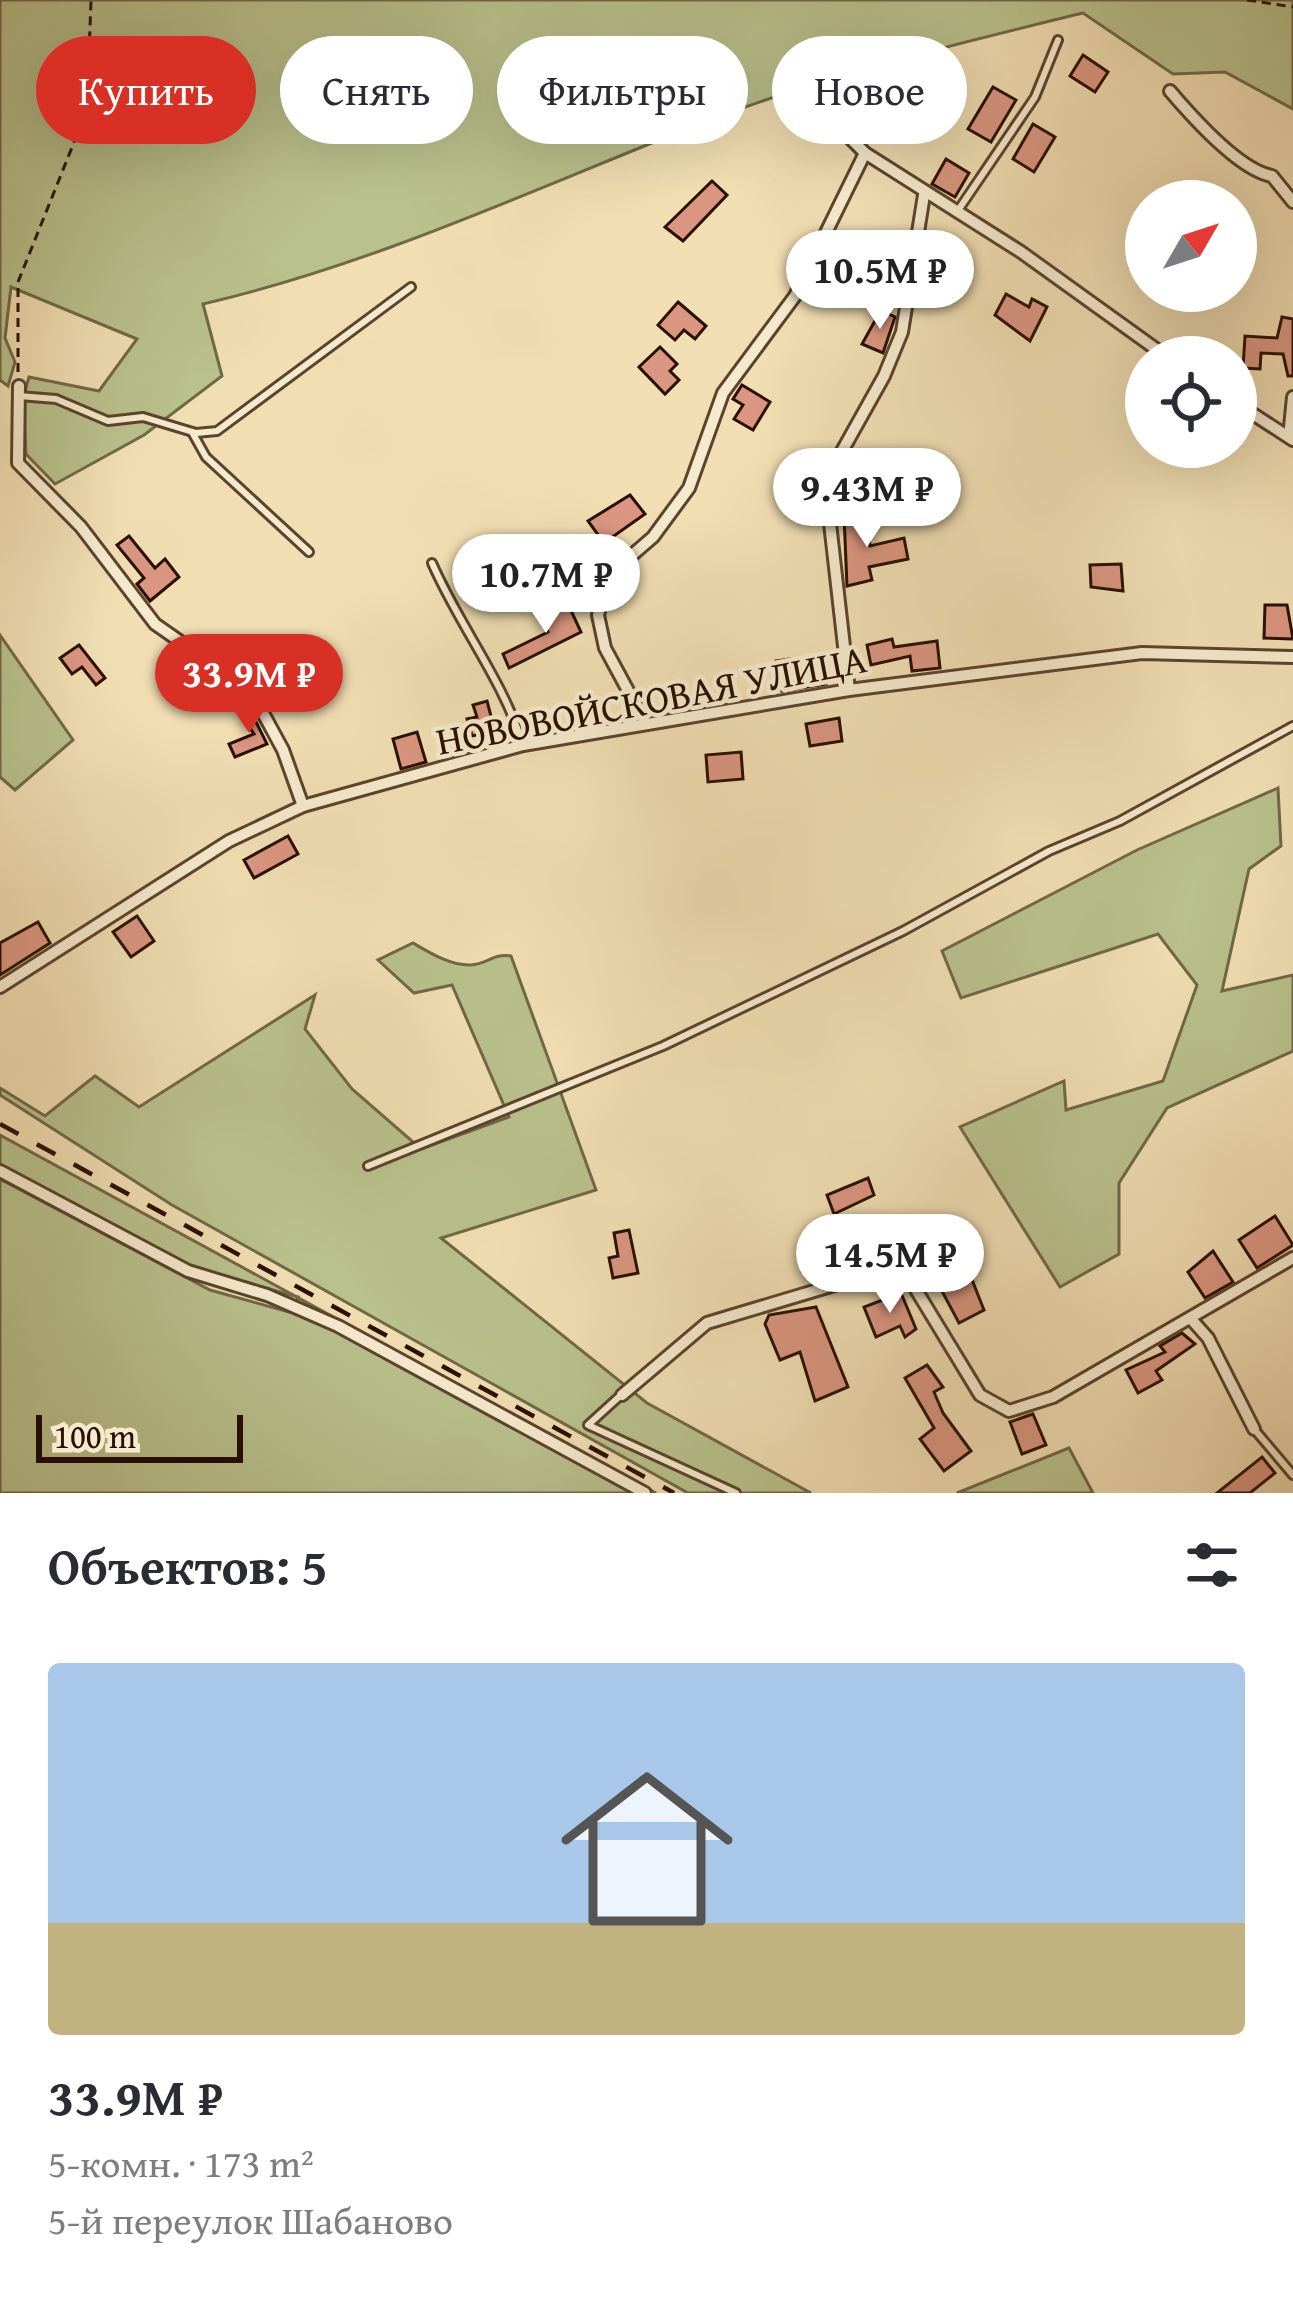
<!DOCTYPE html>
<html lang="ru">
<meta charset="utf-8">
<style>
:root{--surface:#fff;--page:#f2f2f3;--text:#2b2b33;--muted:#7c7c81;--accent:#d93025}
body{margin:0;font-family:"Gentium Book Plus",serif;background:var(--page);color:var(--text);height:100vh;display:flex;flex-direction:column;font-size:45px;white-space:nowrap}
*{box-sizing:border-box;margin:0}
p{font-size:39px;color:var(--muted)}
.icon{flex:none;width:66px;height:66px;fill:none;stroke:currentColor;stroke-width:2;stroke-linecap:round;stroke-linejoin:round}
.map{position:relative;height:1493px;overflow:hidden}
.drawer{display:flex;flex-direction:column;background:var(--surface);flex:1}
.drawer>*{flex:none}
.top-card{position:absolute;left:36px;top:36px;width:1221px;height:108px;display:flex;gap:24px}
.needle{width:78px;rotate:51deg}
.controls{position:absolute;left:1125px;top:180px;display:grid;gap:24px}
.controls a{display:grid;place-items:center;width:132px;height:132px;border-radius:50%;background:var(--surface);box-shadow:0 12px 48px #0002;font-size:60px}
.scale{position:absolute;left:36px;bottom:30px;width:207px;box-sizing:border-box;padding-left:12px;border:6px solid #290f00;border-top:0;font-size:33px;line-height:42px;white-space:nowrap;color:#290f00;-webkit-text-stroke:9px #f6eace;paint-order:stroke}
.price{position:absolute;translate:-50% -102px;padding:0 27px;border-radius:42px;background:#fff;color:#222;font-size:39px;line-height:78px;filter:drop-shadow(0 3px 6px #0008)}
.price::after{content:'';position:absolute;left:50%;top:72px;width:36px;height:27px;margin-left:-18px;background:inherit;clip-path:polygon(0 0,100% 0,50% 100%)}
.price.active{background:var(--accent);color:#fff}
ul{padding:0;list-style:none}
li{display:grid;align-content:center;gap:24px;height:636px;padding:0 48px}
li span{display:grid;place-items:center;height:372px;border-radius:12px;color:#555}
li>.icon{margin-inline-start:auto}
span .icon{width:216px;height:216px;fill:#fffc;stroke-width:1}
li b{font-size:51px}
h2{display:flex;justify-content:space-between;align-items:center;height:144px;padding:0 48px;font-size:51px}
.pill{padding:0 42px;border-radius:54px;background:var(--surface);box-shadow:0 12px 48px #0002;font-size:42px;line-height:108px}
.pill.active{background:var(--accent);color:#fff}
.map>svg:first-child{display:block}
.green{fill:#b9c18d;stroke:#716846;stroke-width:3}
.building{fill:#da9681;stroke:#290f00;stroke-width:3}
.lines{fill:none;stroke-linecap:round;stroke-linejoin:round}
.service-casing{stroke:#5b432d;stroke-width:12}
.minor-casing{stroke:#5b432d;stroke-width:16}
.path{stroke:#290f00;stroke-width:3;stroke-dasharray:9 6;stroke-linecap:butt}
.service{stroke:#f6eace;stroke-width:6}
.minor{stroke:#f6eace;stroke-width:10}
.rail{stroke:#290f00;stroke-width:4.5;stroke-dasharray:21 21;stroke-linecap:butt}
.labels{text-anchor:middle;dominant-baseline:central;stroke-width:9;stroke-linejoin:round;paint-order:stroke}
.street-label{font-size:39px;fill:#290f00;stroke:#f6eace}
</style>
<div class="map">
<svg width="1293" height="1493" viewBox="0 0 1293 1493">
<rect width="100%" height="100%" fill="#f1deb3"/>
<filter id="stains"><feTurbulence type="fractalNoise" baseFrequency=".00167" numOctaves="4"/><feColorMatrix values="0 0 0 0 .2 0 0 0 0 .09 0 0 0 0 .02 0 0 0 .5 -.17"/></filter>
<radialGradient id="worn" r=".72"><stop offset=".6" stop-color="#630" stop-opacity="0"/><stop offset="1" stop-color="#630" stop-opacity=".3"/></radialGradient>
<g class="green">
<path d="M0,0h1293v109l-68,-37 -52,2 -90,-61c-127,31 -253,61 -376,108 -167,65 -328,142 -504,183l19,72 -78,59 -89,49 -29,-30 -3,-56 6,-21 70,14 38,-52 -126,-52 -6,51 10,24 -7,24 -8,-6z"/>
<polygon points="0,635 73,740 15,790 0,777"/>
<polygon points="1278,788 1281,846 1249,869 1222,991 1293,975 1293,1051 1167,1108 1119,1183 1119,1254 1060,1287 960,1127 1064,1081 1066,1110 1163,1081 1197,985 1158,934 961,998 942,951 1137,850"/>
<path d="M413,943c17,10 38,23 58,22 16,-1 23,-12 40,-9l85,234 -155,48 206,165 164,90h-123l-516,-288 -172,-110v-7l45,28 50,-40 44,31 176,-112 -10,34 47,60 69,60 88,-32 -57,-132 -38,8 -36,-33z"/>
<polygon points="0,1135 656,1493 0,1493 0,1179 210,1290 289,1312 298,1297 189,1267 0,1166"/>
<polygon points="1069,1448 1093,1493 957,1493"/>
</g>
<g class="building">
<polygon points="1083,55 1108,72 1095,92 1070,76"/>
<polygon points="993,87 1016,100 991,142 968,129"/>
<polygon points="1033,124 1055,137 1034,172 1013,159"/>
<polygon points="946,159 969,173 955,197 932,184"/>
<polygon points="712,181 727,195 683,241 665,227"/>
<polygon points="1006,294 1029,307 1032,299 1047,307 1030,341 995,315"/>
<polygon points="678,302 706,326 695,339 684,330 675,340 658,325"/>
<polygon points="881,310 895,317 883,353 862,344"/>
<polygon points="1282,317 1293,319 1293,376 1288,376 1283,354 1261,353 1260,369 1243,368 1245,336 1277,338"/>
<polygon points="660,347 677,364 670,371 679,380 665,394 639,367"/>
<polygon points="742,385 770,402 753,430 734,419 743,405 733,399"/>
<polygon points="630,495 645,514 604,543 588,521"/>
<polygon points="866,513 870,546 904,538 908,559 869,567 872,580 847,586 844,515"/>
<polygon points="129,536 155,568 165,559 179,577 150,601 137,584 144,578 117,545"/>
<polygon points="1121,564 1123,591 1091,587 1090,565"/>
<polygon points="568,604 581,632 509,668 503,654 548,632 541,616"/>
<polygon points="1265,605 1287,605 1293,639 1264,638"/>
<polygon points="892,639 894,647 937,641 940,668 912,671 910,656 871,665 867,645"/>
<polygon points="79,645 105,678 96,685 82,667 72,674 60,658"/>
<polygon points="790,659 792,670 825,667 826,684 782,691 776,661"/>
<polygon points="308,669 316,685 276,705 267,689"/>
<polygon points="487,701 493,724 506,721 512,738 490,744 488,732 472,736 467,719 477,717 473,705"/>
<polygon points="248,706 267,744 235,757 229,744 254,734 239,712"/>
<polygon points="839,718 842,741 810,746 806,724"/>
<polygon points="417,732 426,762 401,769 393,739"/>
<polygon points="741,752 743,779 708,782 706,755"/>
<polygon points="288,836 298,854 254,878 244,860"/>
<polygon points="137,916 154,941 131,957 113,932"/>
<polygon points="38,922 50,943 0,975 0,943"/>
<polygon points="868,1178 874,1195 834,1214 827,1195"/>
<polygon points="1275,1216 1293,1245 1257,1268 1239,1240"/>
<polygon points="885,1224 888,1232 924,1226 932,1262 959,1247 984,1310 959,1323 920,1250 855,1269 843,1239"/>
<polygon points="629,1230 638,1273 613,1278 609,1258 618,1256 614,1233"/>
<polygon points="1213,1251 1233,1282 1205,1298 1188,1272"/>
<polygon points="901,1293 916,1329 905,1337 900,1326 876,1337 864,1307"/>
<polygon points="816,1307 848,1387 815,1401 800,1352 780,1360 765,1324 769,1315"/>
<polygon points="1182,1333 1195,1344 1156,1371 1162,1380 1138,1393 1126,1370 1165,1352 1160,1346"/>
<polygon points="927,1365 943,1387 934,1392 943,1413 971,1451 944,1471 920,1439 934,1428 905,1378"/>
<polygon points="1033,1414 1046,1445 1022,1454 1010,1422"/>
<polygon points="1262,1457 1275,1473 1250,1493 1217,1493"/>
</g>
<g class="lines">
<defs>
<g id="service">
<polyline points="959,209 1035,97 1058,40"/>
<polyline points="19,396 56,399 108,421 143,417 196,433 217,431 411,287"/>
<polyline points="192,432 206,457 309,552"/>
<path d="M432,563c28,64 70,115 91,182"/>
<polyline points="368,1166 663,1046 903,931 1049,851 1120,821 1293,726"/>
<polyline points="621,1395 588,1425 736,1493"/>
<polyline points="1254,1429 1293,1475"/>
</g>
<g id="minor">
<path d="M1170,91c23,27 69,79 102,85l21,26"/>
<polyline points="835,123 865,153 1021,252 1167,357"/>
<polyline points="19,386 18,463 81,527 155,624 251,691 283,750 303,806"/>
<polyline points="1236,403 1293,440"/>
<polyline points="1289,437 1293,397"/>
<polyline points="849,690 827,497 836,462 884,376 902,332 924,195"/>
<polyline points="646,724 605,648 598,615 609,575 653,537 689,488 723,393 795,296 865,153"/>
<polyline points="0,987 229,841 303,806 523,745 849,690 1142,653 1293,657"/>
<polyline points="0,1171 188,1271 267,1295 338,1326 645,1493"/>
<polyline points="1192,1320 1208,1338 1254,1429"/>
<polyline points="622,1395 707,1323 901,1265 980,1395 1009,1411 1053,1397 1293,1258"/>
</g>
</defs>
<use href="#service" class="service-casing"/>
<use href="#minor" class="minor-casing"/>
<g class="path">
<polyline points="1247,0 1293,7"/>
<polyline points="18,372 18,282 87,110 91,0"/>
</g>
<use href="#service" class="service"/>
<use href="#minor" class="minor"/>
<polyline class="rail" points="0,1124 674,1493"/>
</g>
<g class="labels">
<g class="street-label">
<text transform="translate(651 699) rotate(-11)">НОВОВОЙСКОВАЯ УЛИЦА</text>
</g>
</g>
<rect width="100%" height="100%" filter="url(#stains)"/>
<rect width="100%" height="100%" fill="url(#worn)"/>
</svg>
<div class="controls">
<a><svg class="needle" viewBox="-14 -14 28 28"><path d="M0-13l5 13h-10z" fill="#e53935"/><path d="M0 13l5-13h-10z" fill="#7c7c81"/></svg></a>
<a><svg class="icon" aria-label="locate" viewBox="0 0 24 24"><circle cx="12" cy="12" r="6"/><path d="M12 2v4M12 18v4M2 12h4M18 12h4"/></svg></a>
</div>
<div class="scale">100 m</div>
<b class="price" style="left:880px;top:332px">10.5M ₽</b>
<b class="price" style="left:867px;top:550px">9.43M ₽</b>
<b class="price" style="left:546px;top:636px">10.7M ₽</b>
<b class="price active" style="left:249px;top:736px">33.9M ₽</b>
<b class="price" style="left:890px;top:1316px">14.5M ₽</b>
<div class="top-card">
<a class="pill active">Купить</a>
<a class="pill">Снять</a>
<a class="pill">Фильтры</a>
<a class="pill">Новое</a>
</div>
</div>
<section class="drawer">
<h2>Объектов: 5<svg class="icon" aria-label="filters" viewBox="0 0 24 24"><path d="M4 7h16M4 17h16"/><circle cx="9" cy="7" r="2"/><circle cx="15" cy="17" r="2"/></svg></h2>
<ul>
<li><span style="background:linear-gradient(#a9c7e8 70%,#c2b280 0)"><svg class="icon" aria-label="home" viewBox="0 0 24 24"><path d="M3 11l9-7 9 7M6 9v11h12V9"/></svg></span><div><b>33.9M ₽</b><p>5-комн. · 173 m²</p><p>5-й переулок Шабаново</p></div></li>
</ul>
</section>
